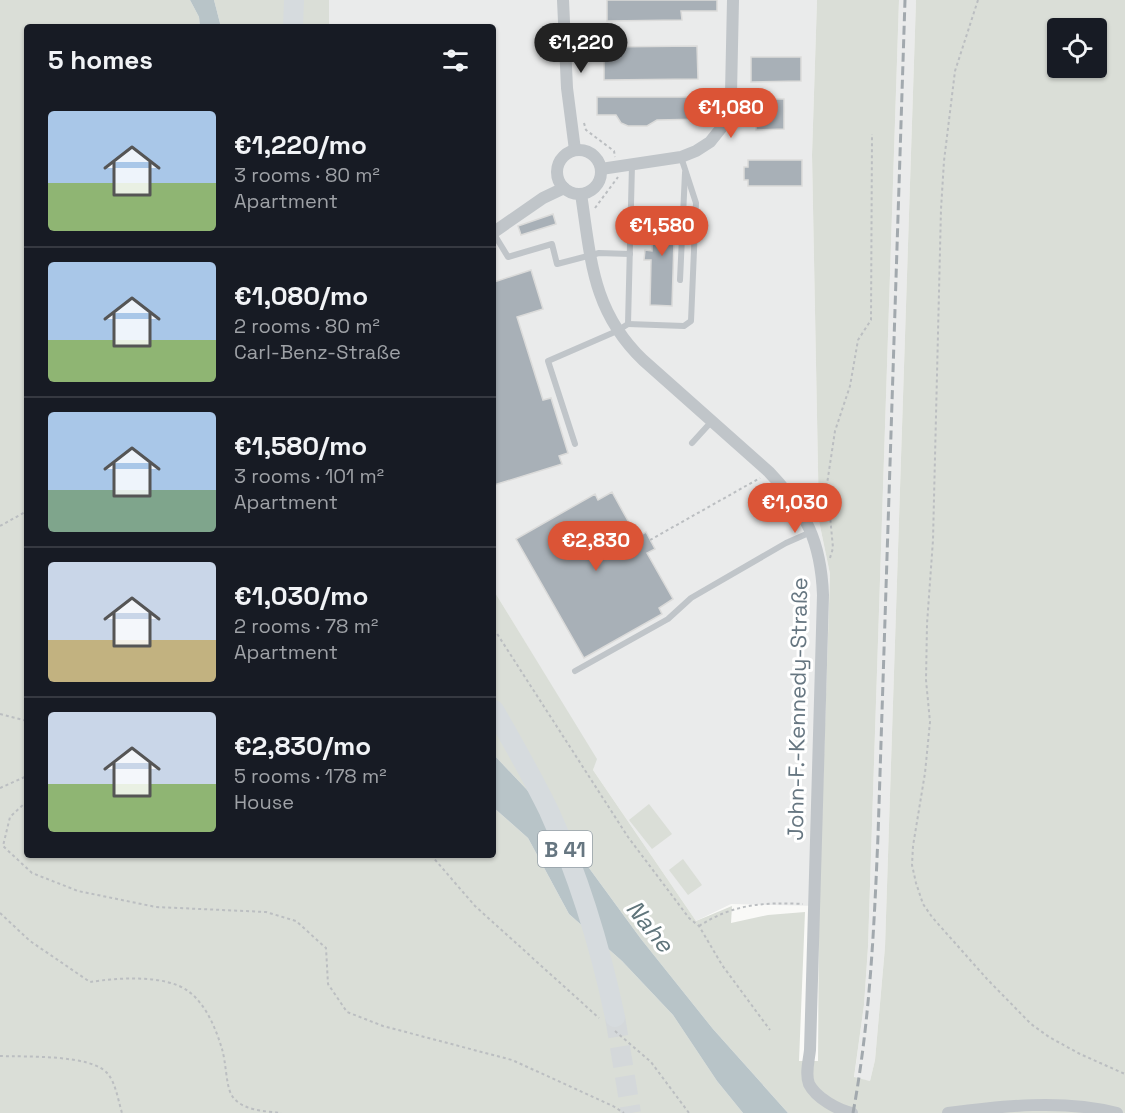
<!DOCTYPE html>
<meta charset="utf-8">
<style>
:root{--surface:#171b24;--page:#242831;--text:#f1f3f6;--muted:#9ea1a6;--line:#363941;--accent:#db5436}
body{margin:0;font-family:"Space Grotesk",sans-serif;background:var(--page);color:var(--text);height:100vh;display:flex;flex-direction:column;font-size:22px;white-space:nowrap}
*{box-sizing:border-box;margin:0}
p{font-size:20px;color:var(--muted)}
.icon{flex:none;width:33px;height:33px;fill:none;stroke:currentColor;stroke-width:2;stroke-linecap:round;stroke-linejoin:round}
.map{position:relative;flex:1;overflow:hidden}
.details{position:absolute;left:24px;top:24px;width:472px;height:834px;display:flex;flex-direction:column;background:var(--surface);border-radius:6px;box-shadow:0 2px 4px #0004}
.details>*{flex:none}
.fabs{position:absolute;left:1047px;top:18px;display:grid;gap:12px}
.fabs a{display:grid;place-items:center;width:60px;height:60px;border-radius:6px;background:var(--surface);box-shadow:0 2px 4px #0004;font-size:30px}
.price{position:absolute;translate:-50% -51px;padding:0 14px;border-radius:21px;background:var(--accent);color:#fff;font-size:20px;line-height:39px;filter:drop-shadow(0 2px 3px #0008)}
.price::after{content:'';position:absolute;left:50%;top:36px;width:18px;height:14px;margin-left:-9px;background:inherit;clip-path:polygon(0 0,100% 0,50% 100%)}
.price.on{background:#222;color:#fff}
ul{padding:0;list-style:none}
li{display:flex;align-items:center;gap:18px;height:150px;padding:0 24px}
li+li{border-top:2px solid var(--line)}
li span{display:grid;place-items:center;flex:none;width:168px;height:120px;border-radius:6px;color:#555}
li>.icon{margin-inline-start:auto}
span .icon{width:72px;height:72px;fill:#fffc;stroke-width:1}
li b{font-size:26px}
h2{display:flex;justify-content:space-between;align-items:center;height:72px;padding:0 24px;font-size:26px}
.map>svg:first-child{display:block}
.built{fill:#eaebeb}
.green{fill:#daded7;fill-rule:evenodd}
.water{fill:#b8c4c8}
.building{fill:#a8b0b7;stroke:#dbdbda;stroke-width:1.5}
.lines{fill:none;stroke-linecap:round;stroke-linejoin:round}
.primary-tunnel{stroke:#d4d8da;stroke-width:20;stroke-dasharray:20 10;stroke-linecap:butt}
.path{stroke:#bbbec1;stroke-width:2;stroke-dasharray:3 3;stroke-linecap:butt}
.lane{stroke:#c0c5c9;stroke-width:6}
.street{stroke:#c0c5c9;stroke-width:12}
.primary{stroke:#d6dbde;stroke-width:20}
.rail{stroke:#a2a9ae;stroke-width:3;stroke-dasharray:9 4.5;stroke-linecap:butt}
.labels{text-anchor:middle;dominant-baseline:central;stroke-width:6;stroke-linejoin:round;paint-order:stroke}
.shield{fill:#fff;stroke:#949fa7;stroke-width:1.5}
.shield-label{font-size:21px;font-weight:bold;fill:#667681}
.street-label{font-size:22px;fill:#667681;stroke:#fff}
.water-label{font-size:24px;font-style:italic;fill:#60757b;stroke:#fff}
</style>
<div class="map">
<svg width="1125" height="1113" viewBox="0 0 1125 1113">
<rect width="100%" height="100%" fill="#f9f9f7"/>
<g class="built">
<polygon points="329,0 817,0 812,155 819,521 830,574 819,906 731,904 696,921 593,770 596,759 494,591 494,27 329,27"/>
<polygon points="899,0 916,0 885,947 875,1060 870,1081 854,1078 864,1005 868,947"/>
</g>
<g class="green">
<polygon points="0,0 190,0 199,17 200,27 27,27 27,855 494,855 494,808 528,838 569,914 622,961 673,1015 717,1081 743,1113 0,1113"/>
<polygon points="214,0 329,0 329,27 221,27"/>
<path d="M817,0h82l-31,947 -4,58 -10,72 16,4 5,-21 10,-113 31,-947h209v1113h-337l-75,-84 -72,-90 -93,-127 -54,-57v-164l103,168 -4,11 103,151 36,-15 -1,17 37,-8 37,-3 -6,149h19l1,-155 11,-332 -11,-53 -7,-366zM1058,28h38v40h-38z"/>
<polygon points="649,804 672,834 652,849 629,820"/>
<polygon points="683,859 702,885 688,895 669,870"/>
</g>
<g class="water">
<polygon points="190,0 214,0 221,27 200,27 199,17"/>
<polygon points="494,755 548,812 641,939 713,1029 788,1113 743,1113 717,1081 673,1015 622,961 569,914 528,838 494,808"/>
</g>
<g class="building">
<polygon points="607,0 717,0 717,11 681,11 682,20 607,21"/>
<polygon points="697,46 698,79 604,80 604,47"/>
<polygon points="751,57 801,57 801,81 751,82"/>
<polygon points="597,97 706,97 706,119 657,120 647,126 628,126 621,123 616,115 597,115"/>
<polygon points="756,99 784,99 784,129 756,130"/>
<polygon points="748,160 802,160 802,186 748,186 748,180 744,180 744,167 748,167"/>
<polygon points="653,207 675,208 672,306 650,305 651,260 644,260 645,250 652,251"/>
<polygon points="553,214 556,224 521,235 518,226"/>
<polygon points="531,270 543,309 517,317 543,400 551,398 568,453 559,456 562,464 494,485 494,282"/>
<polygon points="612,492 637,537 646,532 655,549 647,553 673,599 659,608 662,614 584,658 516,539 595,494 598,500"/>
</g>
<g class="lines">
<polyline class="primary-tunnel" points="615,1017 631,1113"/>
<g class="path">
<polyline points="978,0 955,71 944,161 941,209 933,540 927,624 926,680 930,722 925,773 913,846 912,865 916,883 923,904 932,917 987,979 1031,1024 1049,1037 1080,1054 1125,1074"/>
<polyline points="584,123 586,130 614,151 615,157"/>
<polyline points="595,208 618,177"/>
<polyline points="0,526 27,511"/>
<polyline points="650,540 760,478"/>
<polyline points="830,558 833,548 827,484 835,431 850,386 858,340 871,320 872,134"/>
<polyline points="494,629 628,837 689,918 699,926 722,965 770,1030"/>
<polyline points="0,714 27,721"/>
<polyline points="0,788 27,776"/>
<polyline points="27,801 10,817 3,846 32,873 78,891 156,907 266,912 296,921 326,948 328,984 347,1012 383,1026 512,1060 613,1106 624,1113"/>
<polyline points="431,855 475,906 599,1018"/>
<path d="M0,913l30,28 60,41c26,-4 75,-8 98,9 18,13 28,38 34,58 4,13 4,35 9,45 9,17 34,17 50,19"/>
<path d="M699,926c34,-22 65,-24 104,-22"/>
<polyline points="615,1031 651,1062 689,1113"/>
<path d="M0,1056c25,1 92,-2 108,18 8,10 10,26 14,39"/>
</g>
<g class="lane">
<polyline points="494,234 508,257 552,244 557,264 599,253 630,254"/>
<polyline points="680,280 685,173"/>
<polyline points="628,324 684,326 691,321 696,203 681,157"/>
<polyline points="692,443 712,421"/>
<polyline points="575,444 548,361 617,331 628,324 632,165"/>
<polyline points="575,671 668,619 691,598 786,543 811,532"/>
</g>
<g class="street">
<polyline points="563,0 567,88 575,150"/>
<circle cx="579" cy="172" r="22"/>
<polyline points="601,169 681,157 696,151 710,142 722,127 728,110 731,93 733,0"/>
<path d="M581,194c10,65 11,117 62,166l126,112c37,39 52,70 54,123l-13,455c-1,10 -5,24 -1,34 7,14 29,26 43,29"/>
<polyline points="494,232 543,198 564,188"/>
<path d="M948,1113c54,-7 115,-14 169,0"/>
</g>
<g class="primary">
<polyline points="293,27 294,0"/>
<path d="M494,710c19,33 38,66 55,101 30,66 51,135 66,206"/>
</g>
<path class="rail" d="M853,1113c17,-92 21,-184 25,-277l27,-836"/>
</g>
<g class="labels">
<rect class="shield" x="538" y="831" width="54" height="36" rx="4.5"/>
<g class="shield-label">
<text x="565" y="849">B 41</text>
</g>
<g class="street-label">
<text transform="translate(797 709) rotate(-89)">John-F.-Kennedy-Straße</text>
</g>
<g class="water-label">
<text transform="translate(650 926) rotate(51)">Nahe</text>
</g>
</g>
</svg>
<div class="fabs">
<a><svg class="icon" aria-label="locate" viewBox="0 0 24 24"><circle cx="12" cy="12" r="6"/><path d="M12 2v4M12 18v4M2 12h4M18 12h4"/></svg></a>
</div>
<b class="price on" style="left:581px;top:74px">€1,220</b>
<b class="price" style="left:731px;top:139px">€1,080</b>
<b class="price" style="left:662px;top:257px">€1,580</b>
<b class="price" style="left:795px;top:534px">€1,030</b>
<b class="price" style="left:596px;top:572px">€2,830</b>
<section class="details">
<h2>5 homes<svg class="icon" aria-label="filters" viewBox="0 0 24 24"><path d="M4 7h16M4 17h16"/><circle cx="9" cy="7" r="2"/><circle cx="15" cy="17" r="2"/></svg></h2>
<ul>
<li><span style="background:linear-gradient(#a9c7e8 60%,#8fb573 0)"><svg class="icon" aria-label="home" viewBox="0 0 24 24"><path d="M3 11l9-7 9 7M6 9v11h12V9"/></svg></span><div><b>€1,220/mo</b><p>3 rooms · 80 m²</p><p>Apartment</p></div></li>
<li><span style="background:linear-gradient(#a9c7e8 65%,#8fb573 0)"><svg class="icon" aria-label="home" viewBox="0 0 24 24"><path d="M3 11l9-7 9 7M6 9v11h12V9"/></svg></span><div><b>€1,080/mo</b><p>2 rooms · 80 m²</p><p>Carl-Benz-Straße</p></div></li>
<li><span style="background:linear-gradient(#a9c7e8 65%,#7fa58c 0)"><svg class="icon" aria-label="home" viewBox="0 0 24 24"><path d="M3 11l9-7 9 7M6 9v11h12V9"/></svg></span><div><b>€1,580/mo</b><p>3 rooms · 101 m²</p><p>Apartment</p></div></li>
<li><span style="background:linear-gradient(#c9d6e8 65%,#c2b280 0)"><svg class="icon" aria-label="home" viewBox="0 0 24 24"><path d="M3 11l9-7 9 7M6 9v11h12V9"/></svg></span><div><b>€1,030/mo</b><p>2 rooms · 78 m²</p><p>Apartment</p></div></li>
<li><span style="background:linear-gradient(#c9d6e8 60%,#8fb573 0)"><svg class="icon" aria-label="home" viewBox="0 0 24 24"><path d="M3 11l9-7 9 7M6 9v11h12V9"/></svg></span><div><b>€2,830/mo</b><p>5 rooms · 178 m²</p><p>House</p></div></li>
</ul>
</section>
</div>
